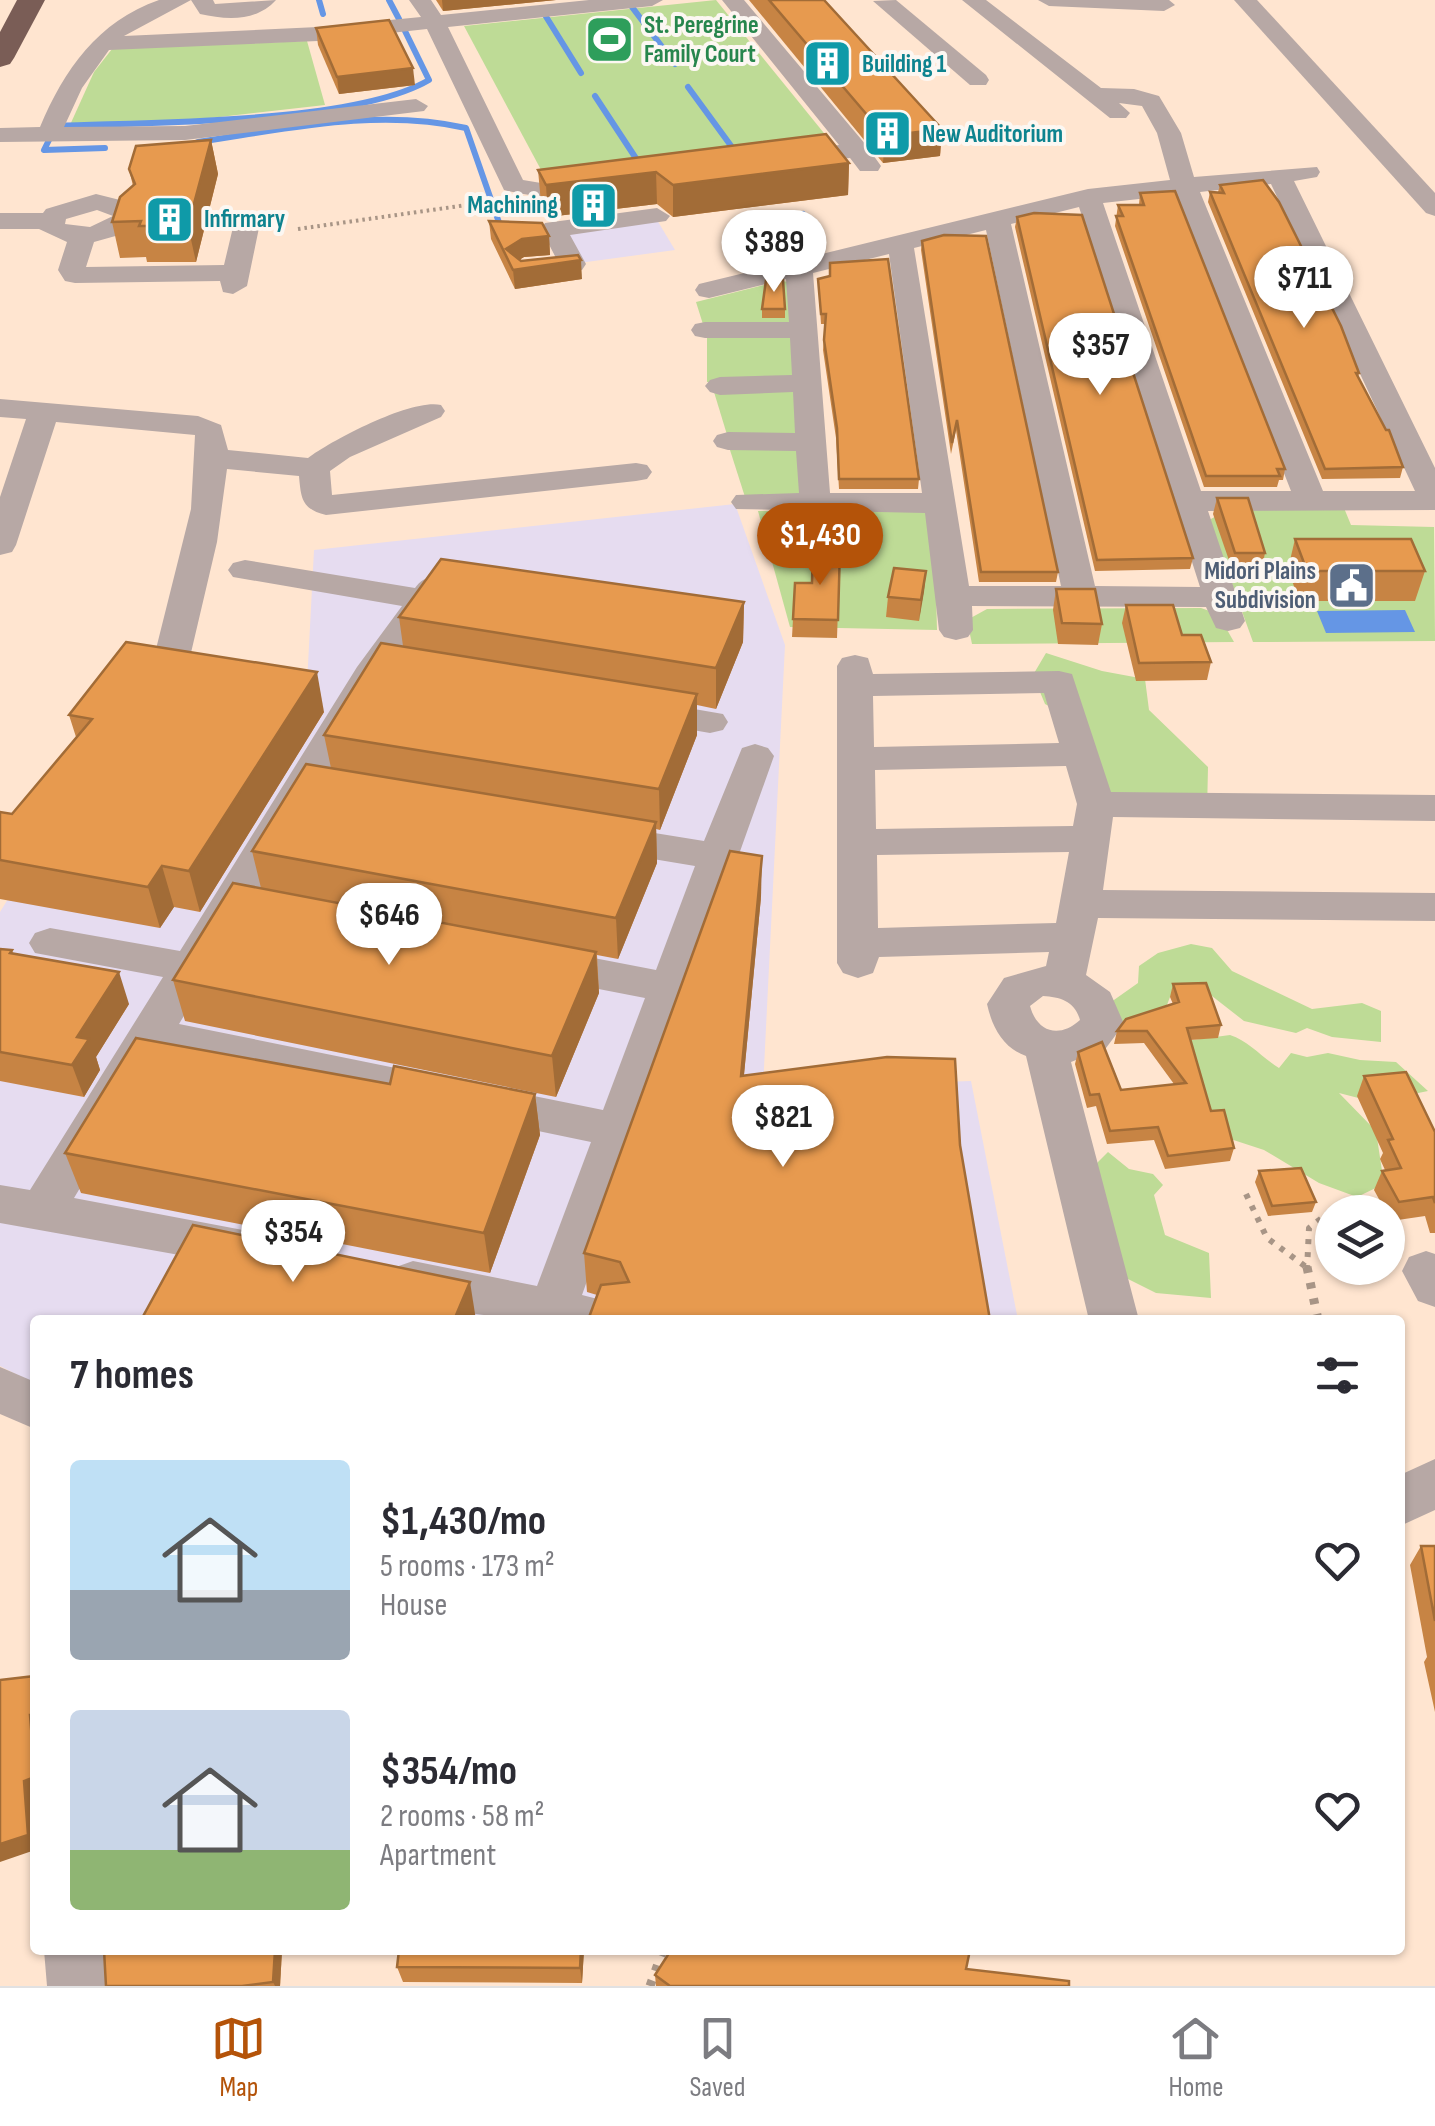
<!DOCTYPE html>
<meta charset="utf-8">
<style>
:root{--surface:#fff;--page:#f2f2f3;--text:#2b2b33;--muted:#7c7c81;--line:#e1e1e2;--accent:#b45309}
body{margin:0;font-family:"Sofia Sans Condensed",sans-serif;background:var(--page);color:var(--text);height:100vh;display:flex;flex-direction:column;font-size:38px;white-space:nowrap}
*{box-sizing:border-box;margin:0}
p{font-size:32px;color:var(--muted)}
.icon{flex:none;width:55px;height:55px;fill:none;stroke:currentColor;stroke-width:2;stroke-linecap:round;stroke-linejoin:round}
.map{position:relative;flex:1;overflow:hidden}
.panel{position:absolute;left:30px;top:1315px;width:1375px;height:640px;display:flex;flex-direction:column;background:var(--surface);border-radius:10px;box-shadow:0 2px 8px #0004}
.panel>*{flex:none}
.tools{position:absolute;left:1315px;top:1195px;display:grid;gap:20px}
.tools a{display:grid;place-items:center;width:90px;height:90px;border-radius:50%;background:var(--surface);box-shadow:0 2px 8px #0004;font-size:50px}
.price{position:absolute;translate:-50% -85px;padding:0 22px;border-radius:35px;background:#fff;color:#222;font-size:32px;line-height:65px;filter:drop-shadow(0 2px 5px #0008)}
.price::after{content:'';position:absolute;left:50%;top:60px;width:30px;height:22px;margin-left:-15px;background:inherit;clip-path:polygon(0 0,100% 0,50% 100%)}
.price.on{background:var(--accent);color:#fff}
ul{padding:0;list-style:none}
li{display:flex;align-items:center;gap:30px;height:250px;padding:0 40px}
li span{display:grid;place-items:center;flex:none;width:280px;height:200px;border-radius:10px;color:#555}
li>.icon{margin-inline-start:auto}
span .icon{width:120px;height:120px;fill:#fffc;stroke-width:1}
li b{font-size:42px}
h2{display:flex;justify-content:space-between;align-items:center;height:120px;padding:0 40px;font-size:42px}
.tab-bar{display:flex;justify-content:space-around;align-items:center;height:140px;border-top:2px solid var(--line);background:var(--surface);font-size:28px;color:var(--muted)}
.tab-bar a{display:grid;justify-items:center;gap:5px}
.tab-bar .on{color:var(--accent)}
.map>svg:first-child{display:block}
.industrial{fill:#e6dcf0}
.green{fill:#bedb96}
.water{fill:#6596e5}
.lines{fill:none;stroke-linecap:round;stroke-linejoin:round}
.stream{stroke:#6596e5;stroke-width:6}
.path-far2{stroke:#a89586;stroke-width:4;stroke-dasharray:2.5 4;stroke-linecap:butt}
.path-far1{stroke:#a89586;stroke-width:6;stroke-dasharray:5 8;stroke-linecap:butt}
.path{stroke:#a89586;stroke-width:9;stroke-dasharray:6 10;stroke-linecap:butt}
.minor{fill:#b7a8a5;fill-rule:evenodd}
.highway{fill:#7a5d56;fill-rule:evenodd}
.wall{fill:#c78444}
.shaded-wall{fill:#a26c37}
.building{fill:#e79a4f;stroke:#a26c37;stroke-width:2.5}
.labels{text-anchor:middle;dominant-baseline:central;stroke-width:8;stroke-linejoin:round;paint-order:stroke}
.far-leisure-label{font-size:25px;font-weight:bold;fill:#27864d;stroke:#fcf7f2;text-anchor:start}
.far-culture-label{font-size:25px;font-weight:bold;fill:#0d838f;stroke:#fcf7f2;text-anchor:start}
.far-service-label{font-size:25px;font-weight:bold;fill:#4e5e75;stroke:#fcf7f2;text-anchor:end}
</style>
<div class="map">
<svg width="1435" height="1986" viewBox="0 0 1435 1986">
<rect width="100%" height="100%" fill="#ffe5d0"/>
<g class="industrial">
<polygon points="657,220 675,250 579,263 563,232"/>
<polygon points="735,504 785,645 763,1088 971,1081 1018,1320 35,1320 35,1384 0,1366 0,912 148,672 307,684 314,550"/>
</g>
<g class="green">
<polygon points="716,0 832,143 547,181 464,26"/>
<polygon points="307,41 325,105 202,119 70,125 94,72 112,49"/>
<polygon points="780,281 800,283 790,334 801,376 786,381 707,382 707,337 696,302"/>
<polygon points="784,388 802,394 798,437 728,438 714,392"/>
<polygon points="790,448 806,452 811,486 796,498 745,497 730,450"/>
<polygon points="1231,508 1344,508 1351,525 1434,527 1435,641 1253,642 1209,520"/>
<polygon points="921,510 934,518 937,630 790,627 758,511"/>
<polygon points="1201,608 1218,614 1234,642 972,644 967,620 987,609"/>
<polygon points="1046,653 1102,671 1145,679 1149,710 1208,767 1207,812 1097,796 1072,718 1045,704 1033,675"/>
<polygon points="1191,944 1212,948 1232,971 1312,1009 1362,1003 1381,1011 1381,1042 1332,1037 1307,1028 1296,1033 1244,1021 1203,989 1170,997 1159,1026 1104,1019 1104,1007 1138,983 1139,966 1158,953"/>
<path d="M1230,1035c19,6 31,22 49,33l12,-15 16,4 21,-4 32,7 36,2 32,29 -54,11 -35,-9 37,38 8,53 -27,13 -38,-14 -55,-33 -55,-18 -31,-90z"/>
<polygon points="1108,1152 1129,1169 1153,1174 1163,1185 1154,1195 1165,1235 1209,1253 1211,1298 1156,1293 1126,1278 1084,1176"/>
</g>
<polygon class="water" points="1405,610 1415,632 1326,633 1317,611"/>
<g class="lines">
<g class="stream">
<polyline points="319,0 323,14"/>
<polyline points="389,0 399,19"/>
<polyline points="632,7 675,64"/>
<polyline points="545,15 581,73"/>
<polyline points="688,87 737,154"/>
<polyline points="595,96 641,166"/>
<path d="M56,130l2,-4c92,-4 296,-2 371,-46l-26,-53"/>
<polyline points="50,138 44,150 105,148"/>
<path d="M198,142c89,-13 179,-34 268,-14l37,106"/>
<polyline points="803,214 815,233"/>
</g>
<polyline class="path-far2" points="298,229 495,201"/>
<g class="path-far1">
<polyline points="1246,1194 1267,1238 1306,1267"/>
<polyline points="1307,1270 1309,1228 1345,1200"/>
</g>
<g class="path">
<polyline points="1307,1267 1318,1320"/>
<polyline points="650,1986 663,1950"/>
</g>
<g class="minor">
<path d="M159,0h32l-67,36 194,-9 103,-10 -12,-17h22l10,15 148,-15h74l-11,6 -204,21 75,153 18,3 62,-4 4,5 -4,5c-34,9 -65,10 -99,1l-77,-161 -109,12 -209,9 -27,38 -18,39 121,-1 231,-27 12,7 -4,5 -239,29 -185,2v-14l40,-1c24,-57 58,-106 119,-127z"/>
<path d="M191,0h22l2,4 61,-4c-20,22 -49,20 -76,14z"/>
<polygon points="722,0 744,0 866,145 881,166 878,171 860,171 850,158 775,165 772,160 775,155 839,145"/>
<polygon points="896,0 986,75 989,80 986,85 970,85 873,1"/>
<path d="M962,0h24l115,88 33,1 25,7 22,37 13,44 123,-10 3,5 -3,5 -23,4 141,287v42l-227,1 37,110 -5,7 -12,3 -12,-3 -10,-21 -234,-1 1,24 -5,7 -12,3 -12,-3 -5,-7 -14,-117 -189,-4 -5,-7 5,-7 63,-2 -3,-42 -68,-1 -11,-3 -4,-6 4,-6 11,-3 67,1 -2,-41 -73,3 -10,-3 -5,-6 5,-6 10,-3 72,-2 -2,-37h-85l-10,-2 -4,-6 4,-6 10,-2h84l-3,-43 -77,19 -10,-2 -4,-6 4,-6 389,-95 82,-9 -13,-47 -15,-27 -23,-3 11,10 -4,5h-16zM1271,184l144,307h-92l-123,-299zM1175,195l116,296h-90l-98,-288zM1079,207l121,380 -105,-1 -84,-362zM986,230l75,356h-92l-55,-338zM889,254l33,239h-92l-17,-220z"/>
<polygon points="1038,0 1169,0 1175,5 1164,11 1049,6"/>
<polygon points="1234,0 1257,0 1435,193 1435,216 1426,213"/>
<path d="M96,194l36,9 7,15 -20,17 -25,7 -8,25 138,-2 10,-42 13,-8 13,8 -13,63 -14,8 -10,-2 -3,-11 -145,2 -10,-2 -7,-11 9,-28 -28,-13h-39v-16h43l3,-4zM97,210l16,6 -23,11 -25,-3 1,-5z"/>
<polygon points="657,208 670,216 666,221 570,235 586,264 582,270 524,277 511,269 524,261 556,258 541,229 545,223"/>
<path d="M0,399l198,17 23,9 7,25 80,8c24,-18 104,-60 133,-53l4,6 -4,6 -91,40 -20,14 2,24 304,-32 11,2 5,7 -5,7 -11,2 -310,34c-24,-6 -25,-16 -27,-39l-72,-7 -10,73 -27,115 -6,7 -12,4 -12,-4 -6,-7 37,-148 4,-74 -139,-13 -40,123 -4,7 -12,3v-58l26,-78 -26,-2z"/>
<path d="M245,560l170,28c8,-11 16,-12 30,-8l5,7 -58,82 -213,355 424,86 42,-112 -103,-20 -15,-5 -6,-10 6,-10 15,-5 114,22 39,-104 -96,-16 -14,-4 -6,-9 6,-9 14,-4 105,17 38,-93 13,-4 13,4 6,8 -192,539 39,10 7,15c-81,0 -155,2 -232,-25l-7,-14 7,-14 17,-6 124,25 54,-144 -430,-89 -87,145 184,35 7,14 -7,14 -17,5 -241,-43v-38l30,5 133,-213 -128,-24 -6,-10 6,-10 15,-5 130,23 177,-284 45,-61 -169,-29 -5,-7 5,-7z"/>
<path d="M855,655l13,3 5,16 186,-3 13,3 39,118 324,3v26l-322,-4 -10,73 332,3v28l-337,-3 -12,57 24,17 14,32 -18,24 -35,14 68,258h-50l-63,-264c-23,-8 -34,-29 -39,-52l17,-26 42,-12 3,-14 -170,5 -6,16 -15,5 -15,-5 -6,-10v-297l5,-8zM1044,693l15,50 -185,4 -1,-51zM1066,766l11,38 -4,22 -197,3 -1,-59zM1069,852l-13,71 -178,5 -1,-73zM1043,996c17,1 32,5 37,24 -21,19 -43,12 -50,-14z"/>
<polygon points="642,700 723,714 728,722 723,730 710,733 629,719 624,711 629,703"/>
<polygon points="1426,1251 1435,1254 1435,1307 1418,1301 1402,1271 1409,1257"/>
<polygon points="0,1367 35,1382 35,1429 0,1414"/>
<polygon points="1435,1459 1435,1510 1400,1526 1400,1475"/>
<polygon points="44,1950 108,1950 111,1986 47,1986"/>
</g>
<polygon class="highway" points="17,0 45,0 14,58 10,64 0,67 0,32"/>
</g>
<g class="wall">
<polygon points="436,0 556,0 443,11"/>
<polygon points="749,0 824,0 942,129 940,156 883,163"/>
<polygon points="316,28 415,85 339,94 318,45"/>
<polygon points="211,140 218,174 196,262 147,262 146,257 120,258 112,222 133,186 129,169"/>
<polygon points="849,163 848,195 673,217 657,204 548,217 541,203 538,170"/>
<polygon points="1220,185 1359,373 1358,378 1403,467 1400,478 1322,479 1208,202 1210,192 1218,192"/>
<polygon points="1140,193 1285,469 1283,480 1279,480 1277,487 1204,487 1115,226 1118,205 1139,205"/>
<polygon points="1017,217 1193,558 1190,569 1095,571 1015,227"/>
<polygon points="489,221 549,236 550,255 524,257 519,260 582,279 515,289 491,239"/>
<polygon points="922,241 1058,572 1056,582 979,582 956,430 951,454 921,250"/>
<polygon points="818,279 919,479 918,489 839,489 836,438 823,350 825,324 821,324"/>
<rect x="762" y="309" width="23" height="9"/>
<polygon points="1217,498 1265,553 1262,568 1232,569 1213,514"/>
<polygon points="1295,539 1425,571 1415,601 1299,601 1288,569"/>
<polygon points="840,548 837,638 792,637 795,583 812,583"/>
<polygon points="926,571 919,621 886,617 888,597"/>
<polygon points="1056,589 1102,624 1098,645 1058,644 1053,610"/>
<polygon points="744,602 743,642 716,709 697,705 697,735 660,830 656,829 657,863 618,959 597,955 599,993 556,1097 185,1021 173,980 261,888 252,851 331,768 324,735 403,646 399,617"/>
<polygon points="1126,605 1211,662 1207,680 1136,681 1122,623"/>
<polygon points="324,712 200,912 174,907 160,928 0,899 0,812 12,814 76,737 69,715"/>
<polygon points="761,897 744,1075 960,1145 597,1295 587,1292 584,1253"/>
<polygon points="0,949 12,950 13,953 129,1004 96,1057 100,1070 84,1097 0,1081"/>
<polygon points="1173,984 1221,1025 1218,1038 1190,1040 1211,1111 1234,1148 1230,1161 1165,1169 1154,1140 1107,1144 1096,1106 1087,1108 1075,1064 1078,1052 1121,1090 1174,1084 1144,1043 1114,1044 1117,1031 1173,1004 1170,997"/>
<polygon points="1364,1076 1435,1132 1435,1233 1430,1233 1425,1216 1391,1221 1374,1190 1382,1171 1385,1170 1380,1159 1383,1153 1357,1096"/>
<polygon points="390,1084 535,1094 540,1135 490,1273 81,1193 65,1153"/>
<polygon points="1259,1171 1316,1202 1312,1212 1268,1216 1255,1182"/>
<polygon points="1421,1546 1435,1546 1435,1712 1424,1662 1427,1657 1410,1565"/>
<polygon points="282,1950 280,1986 106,1986"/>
<polygon points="399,1950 584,1950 582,1983 403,1982 397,1967"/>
<polygon points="966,1969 1069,1986 656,1986 655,1975"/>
</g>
<g class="shaded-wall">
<polygon points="442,0 556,0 443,11"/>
<polygon points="413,68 415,85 339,94 337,77"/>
<polygon points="942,129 940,156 883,163 885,136"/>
<polygon points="211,140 218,174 196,262 188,226"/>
<polygon points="849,163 848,195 673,217 673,185"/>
<polygon points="656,172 657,204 548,217 546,185"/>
<polygon points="549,236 550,255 524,257 511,265 506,249 522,239"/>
<polygon points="581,260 582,279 515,289 513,270"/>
<polygon points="926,571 924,592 919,621 921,600"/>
<polygon points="744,602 743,642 716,709 716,668"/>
<polygon points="317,672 324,712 200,912 189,871"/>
<polygon points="697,694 697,735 660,830 659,789"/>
<polygon points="656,822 657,863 618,959 616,918"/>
<polygon points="762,856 761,897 740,1116 741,1076"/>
<polygon points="162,866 174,907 160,928 148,887"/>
<polygon points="596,952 599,993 556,1097 552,1056"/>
<polygon points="119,972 129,1004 96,1057 100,1070 84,1097 72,1065 77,1037"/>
<polygon points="535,1094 540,1135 490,1273 484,1233"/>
<polygon points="470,1282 476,1320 454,1320"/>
<polygon points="30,1715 35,1723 35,1777"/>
<polygon points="35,1777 35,1850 0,1862 0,1844 24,1781"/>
<polygon points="275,1950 282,1950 280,1986 275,1986 273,1982"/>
<polygon points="581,1950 584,1950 582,1983 580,1968"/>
</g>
<g class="building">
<polygon points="769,0 824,0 942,129 885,136"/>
<polygon points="389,20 413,68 337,77 316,28"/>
<polygon points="826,134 849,163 673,185 656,172 546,185 538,170"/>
<polygon points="211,140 188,226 139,226 141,221 112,222 120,197 135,184 129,169 136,146"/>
<polygon points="1263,180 1279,202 1341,326 1359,373 1356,373 1386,430 1389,430 1403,467 1325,469 1210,192 1224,193 1220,185"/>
<polygon points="1175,191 1285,469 1277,469 1280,476 1206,476 1116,216 1123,216 1118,205 1144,205 1140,193"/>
<polygon points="1034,213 1082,215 1193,558 1097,560 1017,217"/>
<polygon points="489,221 542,223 549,236 522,239 506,249 521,261 578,255 581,260 513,270"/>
<polygon points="944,235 986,236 1058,572 981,572 957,420 952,443 922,241"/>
<polygon points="888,259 919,479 839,479 837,428 824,340 826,314 821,314 818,279 830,276 830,263"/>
<polygon points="766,280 783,280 785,309 762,309"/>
<polygon points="1217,498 1248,498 1265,553 1235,553"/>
<polygon points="1295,539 1411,539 1425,571 1307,571"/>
<polygon points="813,547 840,548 838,620 793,619 795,583 812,583"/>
<polygon points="441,559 744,602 716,668 399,617"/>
<polygon points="894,568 926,571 921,600 888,597"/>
<polygon points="1056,589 1095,589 1102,624 1062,623"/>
<polygon points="1126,605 1173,605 1182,635 1201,635 1211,662 1139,663"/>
<polygon points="126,642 317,672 189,871 162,866 148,887 0,860 0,812 12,814 92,719 69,715"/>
<polygon points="381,643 697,694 659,789 324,735"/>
<polygon points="306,764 656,822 616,918 252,851"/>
<polygon points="730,851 762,856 741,1076 887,1057 955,1059 960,1145 990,1320 588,1320 601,1285 629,1282 620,1262 584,1253"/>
<polygon points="233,883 596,952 552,1056 173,980"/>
<polygon points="0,949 12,950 10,953 119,972 77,1037 89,1039 72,1065 0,1052"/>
<polygon points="1206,983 1221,1025 1187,1028 1211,1111 1224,1110 1234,1148 1168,1156 1158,1127 1110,1131 1099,1094 1090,1095 1078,1052 1102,1042 1121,1090 1186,1083 1147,1031 1117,1031 1126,1019 1179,1002 1173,984"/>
<polygon points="136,1038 390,1084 394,1066 535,1094 484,1233 65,1153"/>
<polygon points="1406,1072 1435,1132 1435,1203 1433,1197 1399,1202 1382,1171 1401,1168 1388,1140 1393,1139 1364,1076"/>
<polygon points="1301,1168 1316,1202 1272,1206 1259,1171"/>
<polygon points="193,1225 470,1282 454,1320 141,1320"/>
<polygon points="1421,1546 1435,1546 1435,1621"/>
<polygon points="35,1676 35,1715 30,1715 35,1777 24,1781 28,1835 0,1844 0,1680"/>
<polygon points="104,1950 275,1950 273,1982 242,1986 106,1986"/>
<polygon points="399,1950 581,1950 580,1968 397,1967"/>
<polygon points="671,1950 970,1950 966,1969 1069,1981 1069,1986 670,1986 655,1975"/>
</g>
<defs>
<symbol id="stadium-square" viewBox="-11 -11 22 22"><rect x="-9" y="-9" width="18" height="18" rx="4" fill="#2e9e5b" stroke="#fcf7f2"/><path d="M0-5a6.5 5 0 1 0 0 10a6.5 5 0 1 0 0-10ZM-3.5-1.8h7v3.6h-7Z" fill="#fff"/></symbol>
<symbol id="building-square" viewBox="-11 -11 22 22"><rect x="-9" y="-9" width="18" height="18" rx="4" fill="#0f9aa8" stroke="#fcf7f2"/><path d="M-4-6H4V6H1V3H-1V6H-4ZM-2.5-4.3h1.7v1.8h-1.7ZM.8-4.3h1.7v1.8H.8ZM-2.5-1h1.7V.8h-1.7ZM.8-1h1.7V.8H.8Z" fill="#fff"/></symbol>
<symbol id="civic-square" viewBox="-11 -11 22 22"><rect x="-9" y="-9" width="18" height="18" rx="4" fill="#5c6f8a" stroke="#fcf7f2"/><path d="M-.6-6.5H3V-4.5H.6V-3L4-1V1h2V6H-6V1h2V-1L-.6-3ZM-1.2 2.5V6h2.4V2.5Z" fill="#fff"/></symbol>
</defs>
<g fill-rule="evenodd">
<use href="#stadium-square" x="582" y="12" width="55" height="55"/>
<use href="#building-square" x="800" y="36" width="55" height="55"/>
<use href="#building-square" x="860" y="106" width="55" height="55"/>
<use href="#building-square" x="566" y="178" width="55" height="55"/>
<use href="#building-square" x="142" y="192" width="55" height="55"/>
<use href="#civic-square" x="1324" y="558" width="55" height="55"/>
</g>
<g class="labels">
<g class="far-leisure-label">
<text x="644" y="25">St. Peregrine<tspan x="644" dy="29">Family Court</tspan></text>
</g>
<g class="far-culture-label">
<text x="862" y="64">Building 1</text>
<text x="922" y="134">New Auditorium</text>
<text x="558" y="205" text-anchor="end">Machining</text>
<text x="204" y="219">Infirmary</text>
</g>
<g class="far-service-label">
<text x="1316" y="571">Midori Plains<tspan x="1316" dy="29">Subdivision</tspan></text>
</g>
</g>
</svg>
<div class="tools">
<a><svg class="icon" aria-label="layers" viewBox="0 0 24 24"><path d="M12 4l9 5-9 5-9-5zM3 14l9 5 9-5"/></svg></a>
</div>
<b class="price" style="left:774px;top:295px">$389</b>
<b class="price" style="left:1304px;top:331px">$711</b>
<b class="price" style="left:1100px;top:398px">$357</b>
<b class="price on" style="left:820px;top:588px">$1,430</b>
<b class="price" style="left:389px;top:968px">$646</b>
<b class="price" style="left:783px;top:1170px">$821</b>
<b class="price" style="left:293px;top:1285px">$354</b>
<section class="panel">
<h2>7 homes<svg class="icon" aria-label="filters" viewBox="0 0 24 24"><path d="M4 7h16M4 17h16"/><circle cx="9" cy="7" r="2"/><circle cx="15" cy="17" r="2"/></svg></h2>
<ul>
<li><span style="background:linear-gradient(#bfe0f5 65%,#9aa5b1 0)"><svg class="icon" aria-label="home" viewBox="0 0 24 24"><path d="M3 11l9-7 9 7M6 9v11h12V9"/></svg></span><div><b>$1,430/mo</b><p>5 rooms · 173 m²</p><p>House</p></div><svg class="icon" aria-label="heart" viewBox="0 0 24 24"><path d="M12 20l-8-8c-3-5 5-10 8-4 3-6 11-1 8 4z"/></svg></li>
<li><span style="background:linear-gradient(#c9d6e8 70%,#8fb573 0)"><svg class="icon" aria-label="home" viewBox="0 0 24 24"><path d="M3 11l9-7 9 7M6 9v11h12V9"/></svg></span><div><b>$354/mo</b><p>2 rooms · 58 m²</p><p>Apartment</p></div><svg class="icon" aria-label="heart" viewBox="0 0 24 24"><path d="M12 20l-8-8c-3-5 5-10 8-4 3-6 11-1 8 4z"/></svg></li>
</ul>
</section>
</div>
<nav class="tab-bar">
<a class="on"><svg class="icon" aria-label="map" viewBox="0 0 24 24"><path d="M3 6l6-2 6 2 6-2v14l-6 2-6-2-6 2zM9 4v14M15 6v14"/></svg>Map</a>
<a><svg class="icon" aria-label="saved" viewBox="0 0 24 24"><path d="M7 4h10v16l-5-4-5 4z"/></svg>Saved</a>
<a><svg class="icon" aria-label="home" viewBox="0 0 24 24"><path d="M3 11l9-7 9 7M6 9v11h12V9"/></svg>Home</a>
</nav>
